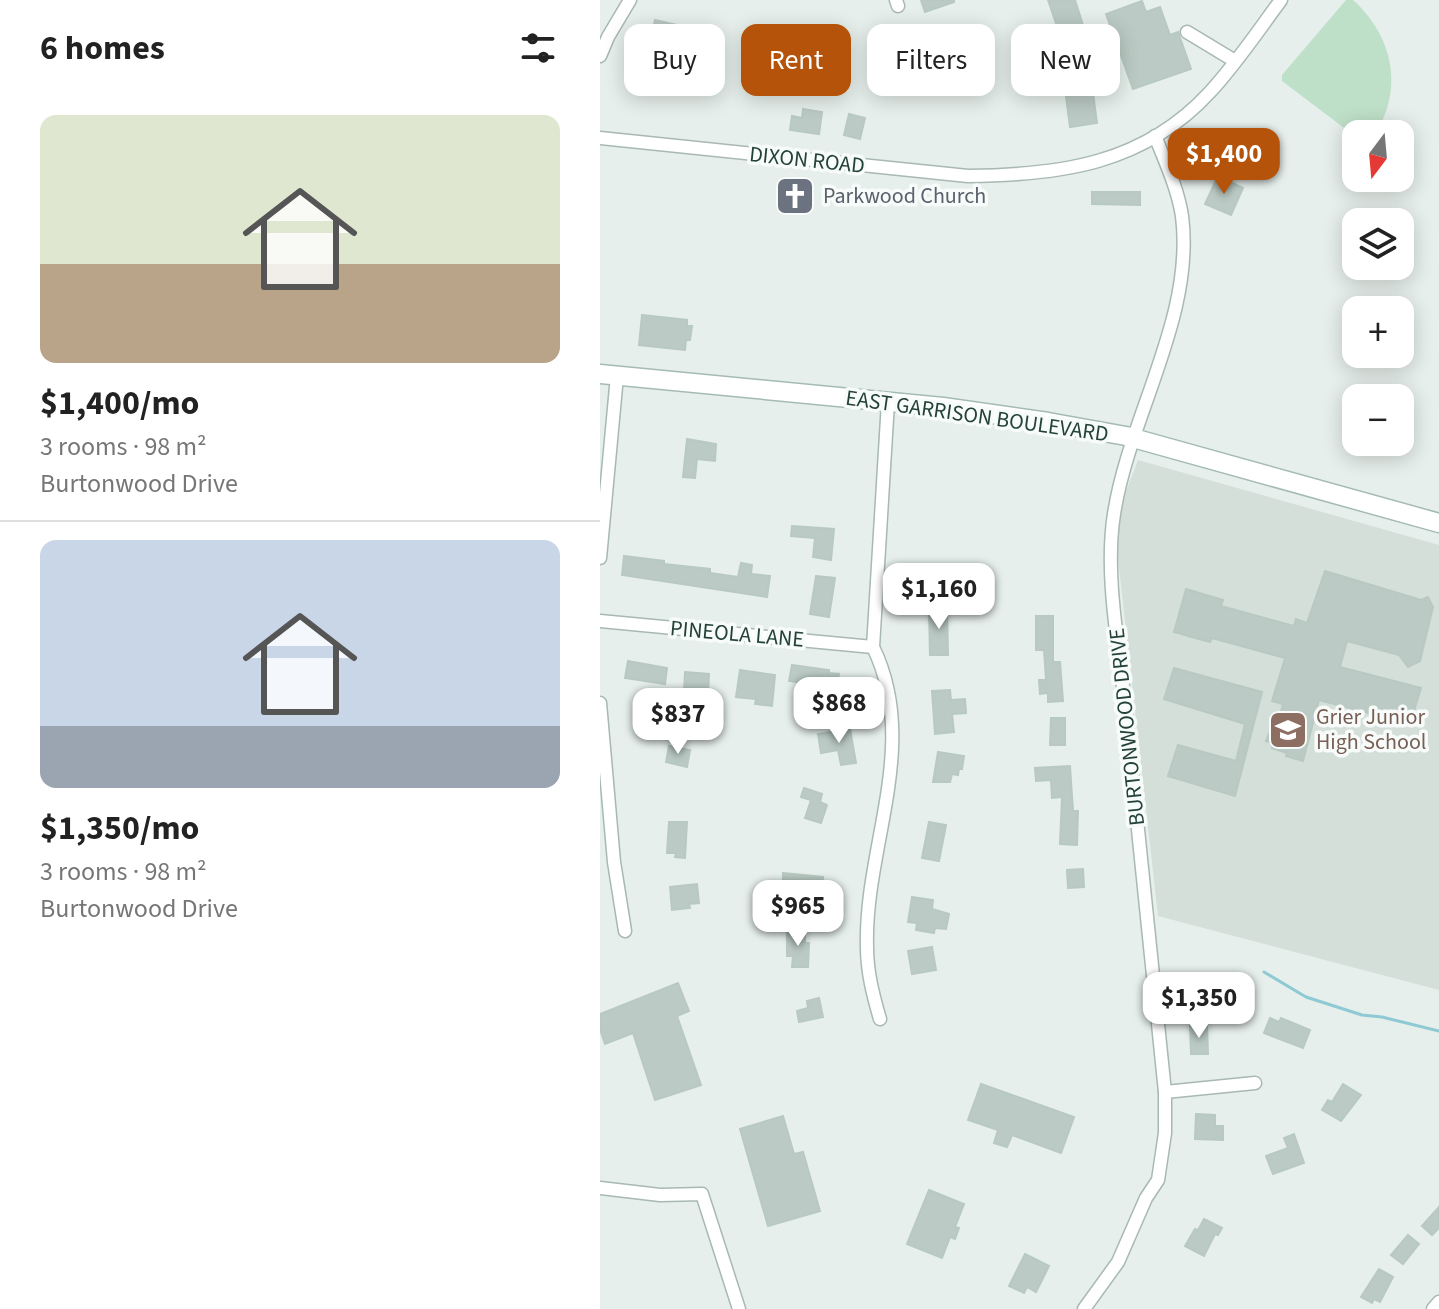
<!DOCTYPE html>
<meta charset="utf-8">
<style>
:root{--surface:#fff;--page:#f6f6f6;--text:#222;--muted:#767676;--line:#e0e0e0;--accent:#b45309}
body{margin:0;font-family:"Source Sans 3",sans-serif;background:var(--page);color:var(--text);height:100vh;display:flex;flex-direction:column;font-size:30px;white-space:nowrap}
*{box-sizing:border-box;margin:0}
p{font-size:26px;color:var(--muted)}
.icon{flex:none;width:44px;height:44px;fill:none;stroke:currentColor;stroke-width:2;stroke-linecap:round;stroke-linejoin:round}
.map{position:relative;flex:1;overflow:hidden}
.panel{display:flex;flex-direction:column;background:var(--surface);width:600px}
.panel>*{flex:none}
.banner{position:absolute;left:24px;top:24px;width:694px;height:72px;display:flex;gap:16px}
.needle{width:52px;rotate:196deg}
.controls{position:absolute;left:742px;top:120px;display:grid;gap:16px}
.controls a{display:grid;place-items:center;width:72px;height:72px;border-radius:16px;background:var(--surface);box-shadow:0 4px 20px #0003;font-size:40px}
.price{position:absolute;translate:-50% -68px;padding:0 18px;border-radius:16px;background:#fff;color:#222;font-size:26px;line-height:52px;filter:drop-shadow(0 2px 4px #0008)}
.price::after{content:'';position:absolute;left:50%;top:48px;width:24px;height:18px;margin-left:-12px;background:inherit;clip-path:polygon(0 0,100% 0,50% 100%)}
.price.active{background:var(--accent);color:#fff}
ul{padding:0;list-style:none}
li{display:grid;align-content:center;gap:16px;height:424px;padding:0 40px}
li+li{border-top:2px solid var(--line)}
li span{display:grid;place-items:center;height:248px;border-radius:16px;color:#555}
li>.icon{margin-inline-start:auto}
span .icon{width:144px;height:144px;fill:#fffc;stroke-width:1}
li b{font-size:34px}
h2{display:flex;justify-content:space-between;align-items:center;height:96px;padding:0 40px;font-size:34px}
.tag{padding:0 28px;border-radius:16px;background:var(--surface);box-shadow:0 4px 20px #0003;font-size:28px;line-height:72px}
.tag.active{background:var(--accent);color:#fff}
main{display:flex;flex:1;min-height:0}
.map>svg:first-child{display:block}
.built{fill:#d4dfda}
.green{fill:#bfe0c8}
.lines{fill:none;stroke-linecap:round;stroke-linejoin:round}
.stream{stroke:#8ec9d4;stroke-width:3}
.building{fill:#bbcac4;stroke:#b8c9c2;stroke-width:2}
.minor-casing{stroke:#a8b8b2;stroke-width:15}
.secondary-casing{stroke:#a4bbb3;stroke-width:21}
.minor{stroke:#fff;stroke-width:12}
.secondary{stroke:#fff;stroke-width:18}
.labels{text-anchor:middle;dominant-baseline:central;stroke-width:7;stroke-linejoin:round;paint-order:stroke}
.street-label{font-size:22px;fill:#24423a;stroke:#f7fbf9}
.worship-label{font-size:22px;fill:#5b616d;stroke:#f7fbf9;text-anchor:start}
.education-label{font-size:22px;fill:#785e54;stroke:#f7fbf9;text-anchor:start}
</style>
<main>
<section class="panel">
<h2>6 homes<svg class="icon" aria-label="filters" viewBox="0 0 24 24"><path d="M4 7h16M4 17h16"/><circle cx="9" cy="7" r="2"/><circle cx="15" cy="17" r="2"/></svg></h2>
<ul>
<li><span style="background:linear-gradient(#dfe7d0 60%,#b9a48a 0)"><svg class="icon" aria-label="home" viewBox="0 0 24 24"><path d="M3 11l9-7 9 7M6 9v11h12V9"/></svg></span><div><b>$1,400/mo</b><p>3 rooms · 98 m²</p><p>Burtonwood Drive</p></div></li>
<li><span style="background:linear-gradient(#c9d6e8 75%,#9aa5b1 0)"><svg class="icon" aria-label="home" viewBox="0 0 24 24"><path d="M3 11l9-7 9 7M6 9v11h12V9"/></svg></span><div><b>$1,350/mo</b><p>3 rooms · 98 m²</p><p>Burtonwood Drive</p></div></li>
</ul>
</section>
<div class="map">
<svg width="839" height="1309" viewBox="0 0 839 1309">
<rect width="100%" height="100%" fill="#e6efeb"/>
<polygon class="built" points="538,460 839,545 839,990 558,916 516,541 522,502"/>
<path class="green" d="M746,0h7c39,35 52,88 22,134h-19v3l-74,-56v-6z"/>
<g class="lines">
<polyline class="stream" points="664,972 706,997 762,1015 782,1017 839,1031"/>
</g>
<g class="building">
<polygon points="321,0 354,0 354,2 325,12"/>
<polygon points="448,0 475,0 493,57 470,64"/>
<polygon points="542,1 546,12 560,7 570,35 578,32 591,69 533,89 506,14"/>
<polygon points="55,20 77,25 69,59 47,54"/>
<polygon points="492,86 497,123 470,127 465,89"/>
<polygon points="203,109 222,112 219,134 190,130 192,116 202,118"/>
<polygon points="249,114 265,118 260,139 244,135"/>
<polygon points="618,176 643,188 631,215 605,204"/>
<polygon points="492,192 540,192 540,205 492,204"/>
<polygon points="42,315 87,320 87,326 92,326 90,340 86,340 85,350 39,345"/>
<polygon points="87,439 116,444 115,461 97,459 95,478 83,477"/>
<polygon points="192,526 234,529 231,560 213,557 215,538 191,536"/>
<polygon points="24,556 64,561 64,564 110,569 110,573 138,577 141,563 152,565 151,574 170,576 167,597 22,575"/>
<polygon points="725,571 821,600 828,597 833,607 820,661 808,667 799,655 747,641 740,667 821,688 810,724 719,700 703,761 686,756 687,753 672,748 673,743 666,741 670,731 675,733 683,704 672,701 685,658 612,638 610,642 574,632 586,589 623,600 621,606 694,626 696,619 707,623"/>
<polygon points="216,576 235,578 229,617 210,614"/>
<polygon points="347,606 348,655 330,655 329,607"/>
<polygon points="436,616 453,616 453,662 460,662 463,701 448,702 448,693 440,694 439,680 446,680 444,650 436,650"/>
<polygon points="28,661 67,668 65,684 25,678"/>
<polygon points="192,665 229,670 229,673 239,674 235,702 213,698 215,685 189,681"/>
<polygon points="574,668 662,692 635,796 568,776 578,745 636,761 645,724 564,699"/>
<polygon points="140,670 175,675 172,706 155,704 156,699 136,697"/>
<polygon points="85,672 109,674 108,694 84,692"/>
<polygon points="350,690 351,700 365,699 366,713 352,714 354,732 335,734 332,691"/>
<polygon points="451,718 465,718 465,745 450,745"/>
<polygon points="250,729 256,763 241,765 238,750 221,753 218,734"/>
<polygon points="69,746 90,750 87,767 66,762"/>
<polygon points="338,752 364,756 362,769 359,769 358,775 352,774 350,782 333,782"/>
<polygon points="470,766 473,811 478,811 477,845 460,844 462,797 452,798 451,780 436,781 435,768"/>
<polygon points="204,788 222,794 220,802 227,805 221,823 205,818 211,800 201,797"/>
<polygon points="69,822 87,822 85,858 75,857 76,853 67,853"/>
<polygon points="329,822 346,825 339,861 322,858"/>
<polygon points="483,869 484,887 468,888 467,870"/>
<polygon points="183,873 223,877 221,900 194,898 195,884 183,883"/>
<polygon points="97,884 99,903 89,904 90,908 72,910 70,887"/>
<polygon points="312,897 333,900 332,909 349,914 346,929 335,928 334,933 316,930 317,923 308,922"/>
<polygon points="187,930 205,931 205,943 209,943 208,967 192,967 193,956 187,956"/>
<polygon points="332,947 336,970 312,974 308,951"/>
<polygon points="78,983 89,1011 77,1016 101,1085 55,1100 33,1033 5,1044 0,1029 0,1014"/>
<polygon points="219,998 223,1017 199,1022 197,1011 208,1008 207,1001"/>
<polygon points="670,1018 679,1022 681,1018 710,1030 703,1048 664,1033"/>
<polygon points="607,1025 608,1054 591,1054 590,1026"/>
<polygon points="381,1084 474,1117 461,1153 412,1135 407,1147 394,1143 398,1130 368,1120"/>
<polygon points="743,1084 761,1095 741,1121 722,1110 728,1100 732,1102"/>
<polygon points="596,1114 615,1115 615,1126 623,1126 623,1140 595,1139"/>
<polygon points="183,1116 194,1154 203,1152 220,1211 168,1226 140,1129"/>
<polygon points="694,1134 704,1163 673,1174 666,1156 688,1148 684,1138"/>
<polygon points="329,1190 364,1204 355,1227 359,1228 355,1239 350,1237 342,1258 307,1244"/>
<polygon points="839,1207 839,1228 832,1235 822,1226"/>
<polygon points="604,1219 622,1228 618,1235 615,1234 604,1256 585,1246 595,1229 598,1230"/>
<polygon points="808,1235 819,1244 803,1264 791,1255"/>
<polygon points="425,1254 449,1266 436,1292 427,1287 424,1293 409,1286"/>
<polygon points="779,1269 793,1277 780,1302 774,1299 772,1303 761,1297"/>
</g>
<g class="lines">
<defs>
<g id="minor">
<polyline points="296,0 298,6"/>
<polyline points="587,32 635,61"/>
<polyline points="0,56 8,37 30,0"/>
<path d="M0,138l368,38c93,-1 176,-12 242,-84 26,-28 48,-61 71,-92"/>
<polyline points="0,558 17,376"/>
<polyline points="0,621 273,647"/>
<polyline points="0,703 14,862 25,931"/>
<path d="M280,1019c-7,-24 -13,-47 -13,-72 -3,-100 54,-202 6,-300l15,-245"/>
<polyline points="565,1092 655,1083"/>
<polyline points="0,1188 60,1195 102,1194 139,1309"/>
<path d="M484,1309l34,-47 28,-64 12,-18 7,-47v-41c-12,-127 -26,-253 -39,-379 -6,-62 -22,-137 -12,-199 15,-98 81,-197 68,-298 -4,-27 -17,-55 -27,-80"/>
<polyline points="833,1309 839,1302"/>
</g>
<polyline id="secondary" points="0,374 343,407 448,422 526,436 839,523"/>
</defs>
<use href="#minor" class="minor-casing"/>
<use href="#secondary" class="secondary-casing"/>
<use href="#minor" class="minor"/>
<use href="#secondary" class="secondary"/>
</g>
<defs>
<symbol id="church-square" viewBox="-11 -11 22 22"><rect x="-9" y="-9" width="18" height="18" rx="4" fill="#6b7280" stroke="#f7fbf9"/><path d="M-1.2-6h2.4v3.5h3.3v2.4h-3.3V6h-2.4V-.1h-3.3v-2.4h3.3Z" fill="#fff"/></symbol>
<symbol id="school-square" viewBox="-11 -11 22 22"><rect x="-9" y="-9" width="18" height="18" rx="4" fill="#8d6e63" stroke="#f7fbf9"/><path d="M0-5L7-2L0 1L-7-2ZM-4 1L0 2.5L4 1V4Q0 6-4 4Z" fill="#fff"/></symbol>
</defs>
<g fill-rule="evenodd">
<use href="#church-square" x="173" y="174" width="44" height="44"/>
<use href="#school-square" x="666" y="708" width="44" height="44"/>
</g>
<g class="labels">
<g class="street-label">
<text transform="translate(207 160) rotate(6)">DIXON ROAD</text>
<text transform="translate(377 416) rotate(8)">EAST GARRISON BOULEVARD</text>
<text transform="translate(137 634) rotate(5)">PINEOLA LANE</text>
<text transform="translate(527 727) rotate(-96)">BURTONWOOD DRIVE</text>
</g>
<g class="worship-label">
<text x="223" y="196">Parkwood Church</text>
</g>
<g class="education-label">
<text x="716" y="717">Grier Junior<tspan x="716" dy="25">High School</tspan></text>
</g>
</g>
</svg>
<div class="controls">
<a><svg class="needle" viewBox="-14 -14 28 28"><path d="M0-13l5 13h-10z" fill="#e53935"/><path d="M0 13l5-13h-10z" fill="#767676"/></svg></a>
<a><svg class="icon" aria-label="layers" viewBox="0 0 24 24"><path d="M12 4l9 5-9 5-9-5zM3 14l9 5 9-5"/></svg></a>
<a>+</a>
<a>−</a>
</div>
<b class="price active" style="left:624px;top:196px">$1,400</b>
<b class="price" style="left:339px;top:631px">$1,160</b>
<b class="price" style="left:239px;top:745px">$868</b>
<b class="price" style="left:78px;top:756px">$837</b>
<b class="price" style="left:198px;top:948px">$965</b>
<b class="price" style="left:599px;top:1040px">$1,350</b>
<div class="banner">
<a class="tag">Buy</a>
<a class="tag active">Rent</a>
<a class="tag">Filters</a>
<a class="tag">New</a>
</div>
</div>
</main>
